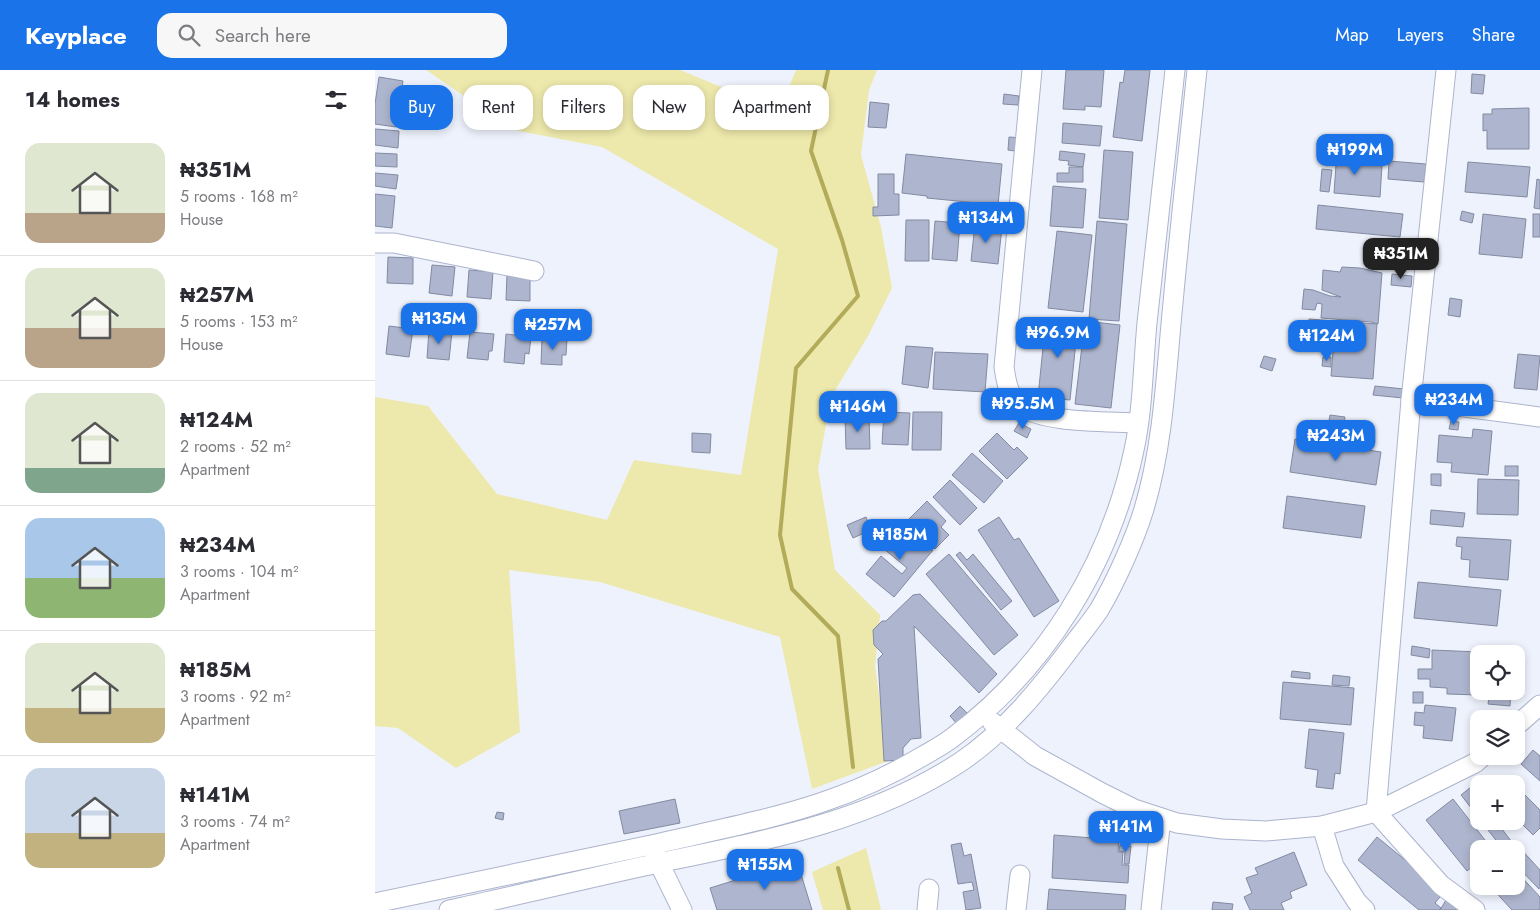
<!DOCTYPE html>
<meta charset="utf-8">
<style>
:root{--surface:#fff;--page:#f7f7f7;--text:#2b2b33;--muted:#7c7c81;--line:#e1e1e2;--accent:#1a73e8}
body{margin:0;font-family:Jost,sans-serif;background:var(--page);color:var(--text);height:100vh;display:flex;flex-direction:column;font-size:19px;white-space:nowrap}
*{box-sizing:border-box;margin:0}
p{font-size:16px;color:var(--muted)}
.icon{flex:none;width:28px;height:28px;fill:none;stroke:currentColor;stroke-width:2;stroke-linecap:round;stroke-linejoin:round}
.map{position:relative;flex:1;overflow:hidden}
.drawer{display:flex;flex-direction:column;background:var(--surface);width:375px}
.drawer>*{flex:none}
.guide{position:absolute;left:15px;top:15px;width:475px;height:45px;display:flex;gap:10px}
.controls{position:absolute;left:1095px;top:575px;display:grid;gap:10px}
.controls a{display:grid;place-items:center;width:55px;height:55px;border-radius:10px;background:var(--surface);box-shadow:0 2px 8px #0003;font-size:25px}
.price{position:absolute;translate:-50% -42px;padding:0 11px;border-radius:10px;background:var(--accent);color:#fff;font-size:16px;line-height:32px;filter:drop-shadow(0 1px 2px #0008)}
.price::after{content:'';position:absolute;left:50%;top:30px;width:15px;height:11px;margin-left:-8px;background:inherit;clip-path:polygon(0 0,100% 0,50% 100%)}
.price.on{background:#222;color:#fff}
ul{padding:0;list-style:none}
li{display:flex;align-items:center;gap:15px;height:125px;padding:0 25px}
li+li{border-top:1px solid var(--line)}
li span{display:grid;place-items:center;flex:none;width:140px;height:100px;border-radius:15px;color:#555}
li>.icon{margin-inline-start:auto}
span .icon{width:60px;height:60px;fill:#fffc;stroke-width:1}
li b{font-size:21px}
h2{display:flex;justify-content:space-between;align-items:center;height:60px;padding:0 25px;font-size:21px}
.tag{padding:0 18px;border-radius:15px;background:var(--surface);box-shadow:0 2px 8px #0003;font-size:18px;line-height:45px}
.tag.on{background:var(--accent);color:#fff}
header{display:flex;align-items:center;gap:30px;box-sizing:border-box;height:70px;padding:0 25px;background:var(--accent);color:#fff}
header strong{font-size:24px}
nav{display:flex;gap:28px;margin-inline-start:auto;font-size:18px}
.search{width:350px;height:45px;background:var(--page);display:flex;align-items:center;gap:12px;box-sizing:border-box;padding:0 18px;border-radius:15px;color:var(--muted);font-size:19px}
main{display:flex;flex:1;min-height:0}
.map>svg:first-child{display:block}
.green{fill:#ede8ab}
.lines{fill:none;stroke-linecap:round;stroke-linejoin:round}
.stream{stroke:#b2ab59;stroke-width:4}
.building{fill:#aeb6cf;stroke:#828aa1}
.minor-casing{stroke:#acb4cd;stroke-width:21}
.minor{stroke:#fff;stroke-width:19}
</style>
<header>
<strong>Keyplace</strong>
<div class="search"><svg class="icon" aria-label="search" viewBox="0 0 24 24"><circle cx="10" cy="10" r="6"/><path d="M15 15l6 6"/></svg>Search here</div>
<nav><a>Map</a><a>Layers</a><a>Share</a></nav>
</header>
<main>
<section class="drawer">
<h2>14 homes<svg class="icon" aria-label="filters" viewBox="0 0 24 24"><path d="M4 7h16M4 17h16"/><circle cx="9" cy="7" r="2"/><circle cx="15" cy="17" r="2"/></svg></h2>
<ul>
<li><span style="background:linear-gradient(#dfe7d0 70%,#b9a48a 0)"><svg class="icon" aria-label="home" viewBox="0 0 24 24"><path d="M3 11l9-7 9 7M6 9v11h12V9"/></svg></span><div><b>₦351M</b><p>5 rooms · 168 m²</p><p>House</p></div></li>
<li><span style="background:linear-gradient(#dfe7d0 60%,#b9a48a 0)"><svg class="icon" aria-label="home" viewBox="0 0 24 24"><path d="M3 11l9-7 9 7M6 9v11h12V9"/></svg></span><div><b>₦257M</b><p>5 rooms · 153 m²</p><p>House</p></div></li>
<li><span style="background:linear-gradient(#dfe7d0 75%,#7fa58c 0)"><svg class="icon" aria-label="home" viewBox="0 0 24 24"><path d="M3 11l9-7 9 7M6 9v11h12V9"/></svg></span><div><b>₦124M</b><p>2 rooms · 52 m²</p><p>Apartment</p></div></li>
<li><span style="background:linear-gradient(#a9c7e8 60%,#8fb573 0)"><svg class="icon" aria-label="home" viewBox="0 0 24 24"><path d="M3 11l9-7 9 7M6 9v11h12V9"/></svg></span><div><b>₦234M</b><p>3 rooms · 104 m²</p><p>Apartment</p></div></li>
<li><span style="background:linear-gradient(#dfe7d0 65%,#c2b280 0)"><svg class="icon" aria-label="home" viewBox="0 0 24 24"><path d="M3 11l9-7 9 7M6 9v11h12V9"/></svg></span><div><b>₦185M</b><p>3 rooms · 92 m²</p><p>Apartment</p></div></li>
<li><span style="background:linear-gradient(#c9d6e8 65%,#c2b280 0)"><svg class="icon" aria-label="home" viewBox="0 0 24 24"><path d="M3 11l9-7 9 7M6 9v11h12V9"/></svg></span><div><b>₦141M</b><p>3 rooms · 74 m²</p><p>Apartment</p></div></li>
</ul>
</section>
<div class="map">
<svg width="1165" height="840" viewBox="0 0 1165 840">
<rect width="100%" height="100%" fill="#eef2fc"/>
<g class="green">
<polygon points="51,0 305,0 356,21 407,34 421,0 502,0 494,20 486,85 506,157 517,218 493,266 456,327 443,399 460,500 505,545 500,596 513,691 437,719 405,567 225,512 134,500 145,662 81,698 23,658 0,656 0,327 53,336 122,424 232,450 259,390 366,405 403,179 227,77 139,60"/>
<polygon points="491,778 506,840 448,840 437,802"/>
</g>
<g class="lines">
<g class="stream">
<polyline points="453,0 436,81 467,170 483,226 421,298 405,465 417,519 463,566 478,697"/>
<polyline points="463,798 474,840"/>
</g>
</g>
<g class="building">
<polygon points="691,0 729,0 726,37 710,36 710,40 688,39"/>
<polygon points="750,0 775,0 767,71 738,67 745,12 748,13"/>
<polygon points="1097,4 1110,5 1108,24 1096,23"/>
<polygon points="4,7 28,11 21,57 0,54 0,34"/>
<polygon points="629,24 644,26 643,35 628,34"/>
<polygon points="495,32 514,34 511,58 493,57"/>
<polygon points="1154,38 1154,79 1112,79 1112,60 1108,61 1108,44 1117,44 1117,39"/>
<polygon points="688,53 727,56 725,76 687,73"/>
<polygon points="0,59 24,61 23,78 0,75"/>
<polygon points="634,67 647,68 646,82 633,80"/>
<polygon points="729,80 758,82 753,150 724,148"/>
<polygon points="685,81 710,84 708,97 693,95 694,91 684,90"/>
<polygon points="949,81 969,83 968,92 1007,95 1005,127 959,123 961,95 948,93"/>
<polygon points="0,83 22,84 22,97 0,96"/>
<polygon points="531,84 627,94 623,135 552,128 552,126 527,123"/>
<polygon points="1014,91 1051,94 1049,112 1013,109"/>
<polygon points="1093,92 1155,97 1152,127 1090,122"/>
<polygon points="694,97 708,97 708,112 682,112 682,103 694,103"/>
<polygon points="947,99 957,100 954,122 945,121"/>
<polygon points="0,103 23,105 21,119 0,116"/>
<polygon points="503,104 519,104 519,124 524,124 524,145 498,146 498,137 503,137"/>
<polygon points="1162,109 1165,110 1165,139 1159,138"/>
<polygon points="678,116 711,119 708,158 675,156"/>
<polygon points="0,124 20,126 17,158 0,156"/>
<polygon points="943,135 1028,144 1025,167 941,159"/>
<polygon points="1087,141 1099,144 1097,153 1085,150"/>
<polygon points="1108,144 1151,149 1147,188 1104,184"/>
<rect x="1158" y="144" width="7" height="23"/>
<polygon points="531,150 554,150 554,191 530,191"/>
<polygon points="560,151 585,153 582,191 557,189"/>
<polygon points="722,151 752,154 744,251 714,249"/>
<polygon points="600,154 627,157 623,194 596,191"/>
<polygon points="682,161 717,165 708,242 673,238"/>
<polygon points="13,187 38,188 38,214 12,213"/>
<polygon points="57,195 80,197 77,226 54,223"/>
<polygon points="967,197 985,198 1007,203 1003,254 996,252 946,248 947,234 942,233 940,240 927,239 929,219 938,220 955,226 966,227 947,220 948,200 965,202"/>
<polygon points="94,200 118,202 116,229 92,227"/>
<polygon points="132,204 155,205 155,231 131,230"/>
<polygon points="1017,204 1037,206 1036,217 1016,215"/>
<polygon points="1075,228 1087,230 1085,247 1073,245"/>
<polygon points="671,248 703,251 695,330 663,327"/>
<polygon points="934,249 1002,254 998,309 956,306 959,270 932,268"/>
<polygon points="710,251 745,255 736,338 700,334"/>
<polygon points="14,256 38,259 34,287 11,284"/>
<polygon points="54,260 77,262 74,290 52,288"/>
<polygon points="95,262 119,264 117,281 114,281 113,290 92,288"/>
<polygon points="131,264 156,267 154,284 150,283 149,294 129,292"/>
<polygon points="167,268 192,269 191,285 187,285 187,295 166,294"/>
<polygon points="531,276 558,278 553,318 527,314"/>
<polygon points="560,282 613,284 610,322 558,319"/>
<polygon points="1143,284 1165,286 1162,320 1139,318"/>
<polygon points="889,286 901,289 897,301 885,297"/>
<polygon points="948,287 956,287 956,297 947,296"/>
<polygon points="1000,316 1029,319 1028,328 998,325"/>
<polygon points="509,342 535,343 533,375 507,374"/>
<polygon points="538,342 567,342 566,380 537,380"/>
<polygon points="955,345 970,347 969,353 954,351"/>
<polygon points="494,346 495,379 471,379 470,347"/>
<polygon points="1076,351 1084,352 1083,360 1074,359"/>
<polygon points="644,353 656,359 652,368 639,361"/>
<polygon points="1098,359 1117,361 1113,405 1076,402 1077,393 1062,392 1064,365 1097,368"/>
<polygon points="317,363 336,364 335,383 317,382"/>
<polygon points="622,363 639,380 642,377 653,388 632,409 604,381"/>
<polygon points="920,369 1006,382 1001,415 915,402"/>
<polygon points="597,383 628,411 609,433 577,405"/>
<rect x="1130" y="396" width="13" height="10"/>
<polygon points="1056,404 1066,404 1066,416 1056,415"/>
<polygon points="1103,409 1144,410 1143,445 1102,444"/>
<polygon points="575,410 602,438 585,455 558,427"/>
<polygon points="912,426 990,436 986,468 908,458"/>
<polygon points="552,431 571,451 566,457 574,465 560,479 533,450"/>
<polygon points="1056,440 1090,443 1088,457 1055,454"/>
<polygon points="491,447 496,460 478,468 472,455"/>
<polygon points="624,447 639,470 644,468 684,531 659,547 603,460"/>
<polygon points="529,455 558,480 519,527 491,504 506,486 527,504 532,498 509,479"/>
<polygon points="1082,467 1136,470 1133,510 1094,507 1095,490 1086,489 1087,477 1081,476"/>
<polygon points="585,482 592,490 598,484 637,531 626,540 581,485"/>
<polygon points="574,484 643,565 619,585 551,504"/>
<polygon points="1043,512 1126,520 1122,556 1039,548"/>
<polygon points="545,524 622,604 604,623 539,556 546,668 536,669 528,678 528,690 509,691 503,589 508,584 499,575 498,560 507,551 511,551 538,525"/>
<polygon points="1037,576 1055,579 1054,588 1036,585"/>
<polygon points="1057,580 1104,582 1103,625 1072,624 1072,618 1055,617 1055,609 1043,609 1043,599 1057,599"/>
<polygon points="917,601 935,603 935,609 916,607"/>
<polygon points="958,605 975,607 974,616 957,615"/>
<polygon points="908,612 979,618 976,655 905,649"/>
<polygon points="1115,621 1136,621 1135,636 1113,634"/>
<rect x="1038" y="622" width="10" height="11"/>
<polygon points="1050,635 1081,638 1077,671 1048,668 1049,656 1039,655 1040,642 1049,643"/>
<polygon points="585,636 593,644 582,654 575,646"/>
<polygon points="934,659 969,663 965,704 960,703 958,719 941,717 943,700 930,698"/>
<polygon points="1158,680 1165,686 1165,711 1146,694"/>
<polygon points="1132,706 1139,714 1124,714"/>
<polygon points="1141,716 1165,740 1165,758 1158,765 1141,748"/>
<polygon points="1096,717 1104,728 1104,748 1086,725"/>
<polygon points="300,729 305,753 249,764 244,741"/>
<polygon points="1078,729 1117,779 1104,779 1104,791 1092,801 1051,750"/>
<polygon points="122,742 129,743 128,750 120,748"/>
<polygon points="1106,751 1121,751 1136,771 1127,778"/>
<polygon points="679,765 744,770 743,782 748,782 747,795 754,795 753,813 677,808"/>
<polygon points="1002,767 1069,822 1060,833 1066,838 1064,840 1044,840 983,790"/>
<polygon points="586,773 589,786 596,784 606,838 591,840 588,822 599,820 597,812 583,814 576,775"/>
<polygon points="745,775 756,776 754,794 749,794 750,782 744,781"/>
<polygon points="1143,776 1165,800 1165,817 1164,819 1141,795 1141,779 1140,779"/>
<polygon points="919,782 932,815 915,822 917,828 906,833 909,840 875,840 869,827 877,823 871,808 883,804 880,798"/>
<polygon points="422,791 437,840 342,840 335,818"/>
<polygon points="1141,801 1165,827 1165,840 1137,840 1115,816 1141,816"/>
<polygon points="674,819 751,825 750,840 672,840"/>
<polygon points="1071,830 1086,840 1065,840"/>
<polygon points="838,832 858,834 857,840 837,840"/>
</g>
<g class="lines">
<defs>
<g id="minor">
<path d="M657,0l-28,297c2,13 4,27 13,36 21,21 92,18 121,20"/>
<polyline points="1071,0 1036,330 1001,742 1066,815 1100,840"/>
<polyline points="0,173 19,173 159,201"/>
<polyline points="1036,330 1165,347"/>
<polyline points="617,652 660,686 727,723 759,739 802,753 847,759 891,761 947,756 1001,742 1100,693 1108,686"/>
<polyline points="1141,656 1165,635"/>
<polyline points="947,756 959,796 982,832 990,840"/>
<polyline points="280,782 284,793 307,840"/>
<path d="M0,833c92,-19 184,-38 276,-58 55,-13 115,-24 169,-42 36,-12 71,-28 103,-47 10,-6 20,-11 29,-18 94,-70 158,-174 182,-288 9,-41 9,-85 13,-127 9,-84 19,-169 28,-253"/>
<path d="M74,840c70,-15 140,-32 209,-47 105,-22 210,-41 301,-100 45,-30 81,-74 113,-117 9,-12 19,-24 27,-36 16,-27 36,-71 45,-101 20,-67 22,-137 29,-206 7,-78 16,-155 24,-233"/>
<polyline points="552,840 554,819"/>
<polyline points="641,840 645,805"/>
<polyline points="776,840 786,748"/>
</g>
</defs>
<use href="#minor" class="minor-casing"/>
<use href="#minor" class="minor"/>
</g>
</svg>
<div class="controls">
<a><svg class="icon" aria-label="locate" viewBox="0 0 24 24"><circle cx="12" cy="12" r="6"/><path d="M12 2v4M12 18v4M2 12h4M18 12h4"/></svg></a>
<a><svg class="icon" aria-label="layers" viewBox="0 0 24 24"><path d="M12 4l9 5-9 5-9-5zM3 14l9 5 9-5"/></svg></a>
<a>+</a>
<a>−</a>
</div>
<b class="price" style="left:980px;top:106px">₦199M</b>
<b class="price" style="left:611px;top:174px">₦134M</b>
<b class="price on" style="left:1026px;top:210px">₦351M</b>
<b class="price" style="left:64px;top:275px">₦135M</b>
<b class="price" style="left:178px;top:281px">₦257M</b>
<b class="price" style="left:683px;top:289px">₦96.9M</b>
<b class="price" style="left:952px;top:292px">₦124M</b>
<b class="price" style="left:1079px;top:356px">₦234M</b>
<b class="price" style="left:648px;top:360px">₦95.5M</b>
<b class="price" style="left:483px;top:363px">₦146M</b>
<b class="price" style="left:961px;top:392px">₦243M</b>
<b class="price" style="left:525px;top:491px">₦185M</b>
<b class="price" style="left:751px;top:783px">₦141M</b>
<b class="price" style="left:390px;top:821px">₦155M</b>
<div class="guide">
<a class="tag on">Buy</a>
<a class="tag">Rent</a>
<a class="tag">Filters</a>
<a class="tag">New</a>
<a class="tag">Apartment</a>
</div>
</div>
</main>
